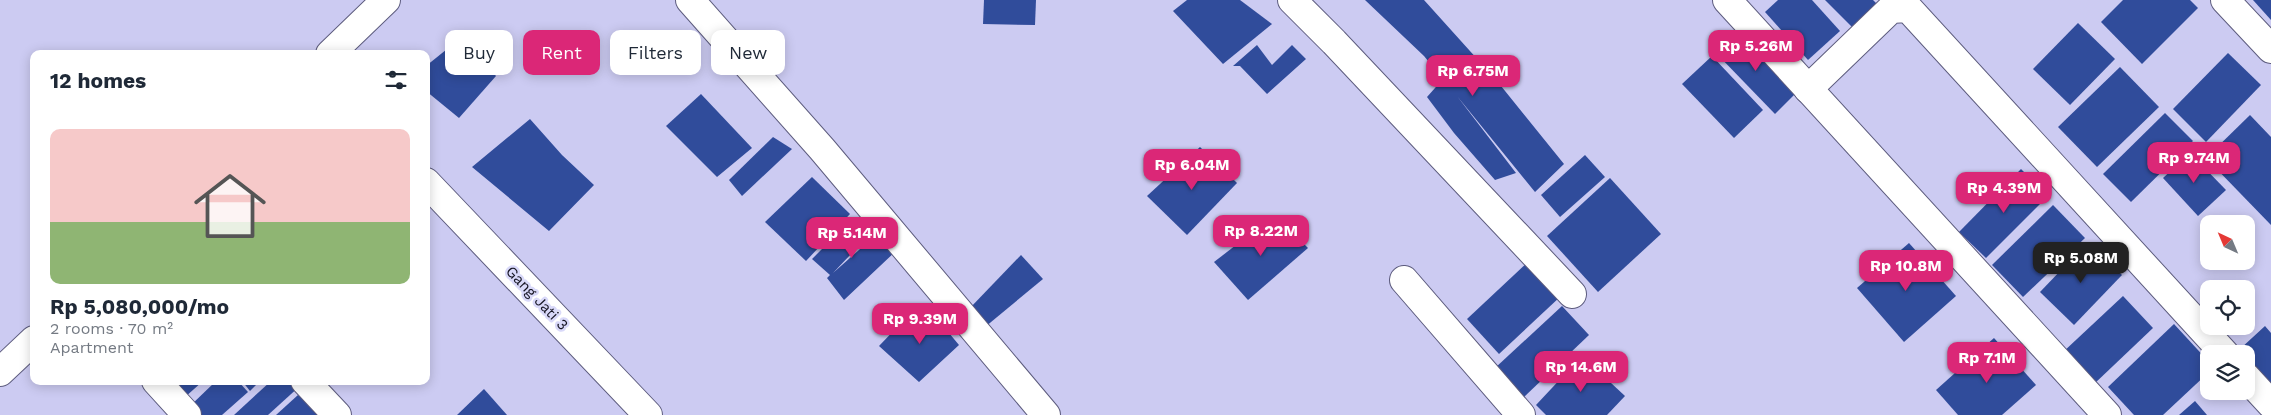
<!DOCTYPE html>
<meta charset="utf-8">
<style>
:root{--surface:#fff;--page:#f6f6f7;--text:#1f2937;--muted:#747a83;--accent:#db2777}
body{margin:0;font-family:"Work Sans",sans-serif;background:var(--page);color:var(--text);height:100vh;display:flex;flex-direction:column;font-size:19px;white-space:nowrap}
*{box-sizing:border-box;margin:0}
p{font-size:16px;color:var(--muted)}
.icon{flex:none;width:28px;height:28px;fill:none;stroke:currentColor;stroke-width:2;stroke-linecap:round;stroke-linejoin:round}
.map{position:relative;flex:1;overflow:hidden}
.panel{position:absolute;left:30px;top:50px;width:400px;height:335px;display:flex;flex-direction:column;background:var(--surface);border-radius:10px;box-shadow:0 2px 12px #0003}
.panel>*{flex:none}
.top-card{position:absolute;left:445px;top:30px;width:475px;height:45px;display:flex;gap:10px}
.needle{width:32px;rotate:316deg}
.fabs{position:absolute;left:2200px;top:215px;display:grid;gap:10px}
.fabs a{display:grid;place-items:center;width:55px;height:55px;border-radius:10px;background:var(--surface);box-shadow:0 2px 12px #0003;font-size:25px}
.price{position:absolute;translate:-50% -42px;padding:0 11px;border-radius:10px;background:var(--accent);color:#fff;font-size:16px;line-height:32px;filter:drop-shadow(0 1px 2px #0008)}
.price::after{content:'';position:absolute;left:50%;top:30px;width:15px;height:11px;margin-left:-8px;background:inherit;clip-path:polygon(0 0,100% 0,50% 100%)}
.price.active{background:#222;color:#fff}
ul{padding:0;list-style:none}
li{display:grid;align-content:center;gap:10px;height:265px;padding:0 20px}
li span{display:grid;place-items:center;height:155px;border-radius:10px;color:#555}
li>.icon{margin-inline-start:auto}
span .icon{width:90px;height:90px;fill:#fffc;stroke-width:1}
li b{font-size:21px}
h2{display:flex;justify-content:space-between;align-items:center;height:60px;padding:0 20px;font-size:21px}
.pill{padding:0 18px;border-radius:10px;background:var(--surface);box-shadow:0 2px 12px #0003;font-size:18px;line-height:45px}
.pill.active{background:var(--accent);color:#fff}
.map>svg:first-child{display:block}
.building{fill:#304c9b}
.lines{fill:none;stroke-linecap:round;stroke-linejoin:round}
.minor-casing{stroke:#5d5c7e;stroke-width:30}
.minor{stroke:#fff;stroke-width:28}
.labels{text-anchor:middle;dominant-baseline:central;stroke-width:5;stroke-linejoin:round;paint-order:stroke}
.street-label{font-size:15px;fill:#151422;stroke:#d9d9f9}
</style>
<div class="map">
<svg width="2271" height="415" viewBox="0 0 2271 415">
<rect width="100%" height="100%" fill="#cccbf2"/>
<g class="building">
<polygon points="984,0 1036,0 1035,25 983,24"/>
<polygon points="1187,0 1240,0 1272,24 1223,64 1173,11"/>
<polygon points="1365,0 1424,0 1497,81 1564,164 1535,192 1457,96 1516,173 1495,180 1454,133 1427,97 1443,79 1424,56"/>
<polygon points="1778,0 1812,0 1840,31 1808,60 1765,12"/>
<polygon points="1825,0 1873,0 1879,6 1856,31"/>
<polygon points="2123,0 2190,0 2198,8 2142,64 2101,22"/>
<polygon points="2253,0 2271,0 2271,20"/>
<polygon points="2078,23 2115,59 2070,105 2033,69"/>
<polygon points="1737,30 1797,92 1775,114 1715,52"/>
<polygon points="462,37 496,76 459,118 426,91 426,66"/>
<polygon points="1257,45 1272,65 1292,45 1306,59 1267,94 1240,66 1233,66"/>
<polygon points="2228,53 2261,85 2206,142 2173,109"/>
<polygon points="1712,56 1763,110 1734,138 1682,84"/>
<polygon points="2120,67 2159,107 2097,167 2058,127"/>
<polygon points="701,94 752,148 717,177 666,126"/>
<polygon points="2165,113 2193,141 2131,202 2103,174"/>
<polygon points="2250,115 2271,137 2271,225 2206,158"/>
<polygon points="530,119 562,155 594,185 549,231 472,167"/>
<polygon points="773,137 792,149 742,196 729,180"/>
<polygon points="1200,147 1237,183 1187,235 1147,196"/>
<polygon points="2190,153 2226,190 2198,216 2163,178"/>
<polygon points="1585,155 1605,177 1560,217 1541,195"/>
<polygon points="2021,169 2048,196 1986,258 1959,232"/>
<polygon points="812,177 850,214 806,261 765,222"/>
<polygon points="1610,178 1661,234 1598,292 1547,236"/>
<polygon points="2053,205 2085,238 2023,297 1992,265"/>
<polygon points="1275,215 1308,248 1248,300 1214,262"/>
<polygon points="848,223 870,234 833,273 877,234 897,250 844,300 827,278 830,275 812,259"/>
<polygon points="2088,242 2122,275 2074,325 2040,292"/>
<polygon points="1909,243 1956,296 1904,342 1857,288"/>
<polygon points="1021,255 1043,279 985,327 969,309"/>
<polygon points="1528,262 1561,296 1499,354 1467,319"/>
<polygon points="2123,296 2153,328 2093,385 2062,353"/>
<polygon points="1562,306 1589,335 1523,398 1495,368"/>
<polygon points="929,309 959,345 919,382 879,346 904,320 915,326"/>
<polygon points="2174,324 2209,362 2209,372 2163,415 2134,415 2108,387"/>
<polygon points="2265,326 2271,333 2271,385 2246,357 2246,354 2240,349"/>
<polygon points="1994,338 2036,385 2002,415 1958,415 1936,390"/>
<polygon points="1582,356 1625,396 1607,415 1546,415 1536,405"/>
<polygon points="169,381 203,381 184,398"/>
<polygon points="216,381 238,381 248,392 222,415 197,415 189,407"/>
<polygon points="242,381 260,381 250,391"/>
<polygon points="271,381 298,381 301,385 268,415 234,415"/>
<polygon points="484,389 507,415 457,415"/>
<polygon points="298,395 327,415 276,415"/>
<polygon points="2195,401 2207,415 2179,415"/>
</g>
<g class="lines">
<defs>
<g id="minor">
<polyline points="690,0 822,149 1046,415"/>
<polyline points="1292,0 1334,42 1572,294"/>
<polyline points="1727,0 2107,415"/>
<polyline points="2225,0 2271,49"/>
<polyline points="330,54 386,0"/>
<polyline points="1808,89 1891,9 1908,8 2225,354"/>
<polyline points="426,182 648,415"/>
<polyline points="1404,280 1521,415"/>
<polyline points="0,372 34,340"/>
<polyline points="2246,377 2271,404"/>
<polyline points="156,381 187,415"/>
<polyline points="305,381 337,415"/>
</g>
</defs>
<use href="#minor" class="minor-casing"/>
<use href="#minor" class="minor"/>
</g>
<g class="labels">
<g class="street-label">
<text transform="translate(537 298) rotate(46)">Gang Jati 3</text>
</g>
</g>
</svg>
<div class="fabs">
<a><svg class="needle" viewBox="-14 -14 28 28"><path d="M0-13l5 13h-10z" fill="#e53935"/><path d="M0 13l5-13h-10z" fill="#747a83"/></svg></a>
<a><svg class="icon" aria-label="locate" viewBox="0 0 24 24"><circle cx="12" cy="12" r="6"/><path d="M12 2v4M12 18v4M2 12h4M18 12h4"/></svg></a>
<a><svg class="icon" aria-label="layers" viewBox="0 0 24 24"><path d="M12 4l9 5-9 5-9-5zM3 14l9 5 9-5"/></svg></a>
</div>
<b class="price" style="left:1756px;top:72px">Rp 5.26M</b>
<b class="price" style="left:1473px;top:97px">Rp 6.75M</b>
<b class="price" style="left:2194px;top:184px">Rp 9.74M</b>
<b class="price" style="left:1192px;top:191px">Rp 6.04M</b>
<b class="price" style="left:2004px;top:214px">Rp 4.39M</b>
<b class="price" style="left:1261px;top:257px">Rp 8.22M</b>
<b class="price" style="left:852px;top:259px">Rp 5.14M</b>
<b class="price active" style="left:2081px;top:284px">Rp 5.08M</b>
<b class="price" style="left:1906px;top:292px">Rp 10.8M</b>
<b class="price" style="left:920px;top:345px">Rp 9.39M</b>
<b class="price" style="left:1987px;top:384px">Rp 7.1M</b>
<b class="price" style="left:1581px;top:393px">Rp 14.6M</b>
<div class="top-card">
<a class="pill">Buy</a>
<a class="pill active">Rent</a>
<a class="pill">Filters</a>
<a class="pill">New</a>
</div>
<section class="panel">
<h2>12 homes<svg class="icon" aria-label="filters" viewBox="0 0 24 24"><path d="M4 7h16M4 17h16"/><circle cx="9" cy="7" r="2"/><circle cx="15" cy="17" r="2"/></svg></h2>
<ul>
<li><span style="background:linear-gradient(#f6c9c9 60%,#8fb573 0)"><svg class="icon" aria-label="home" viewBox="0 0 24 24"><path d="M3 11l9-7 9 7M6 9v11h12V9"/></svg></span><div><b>Rp 5,080,000/mo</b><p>2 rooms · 70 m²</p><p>Apartment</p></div></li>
</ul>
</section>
</div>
